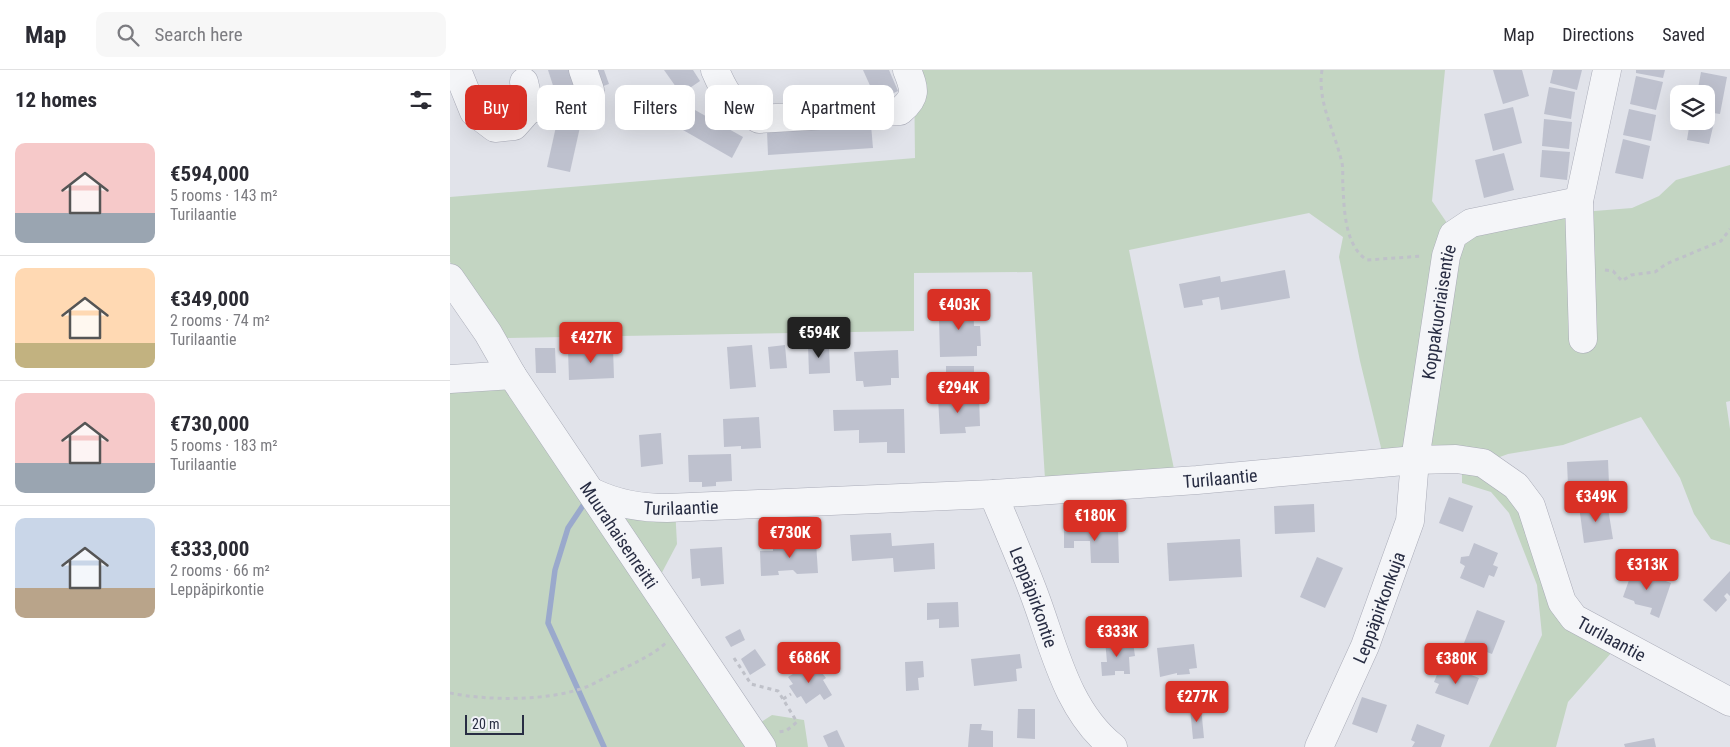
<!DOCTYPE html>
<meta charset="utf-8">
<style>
:root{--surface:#fff;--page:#f7f7f7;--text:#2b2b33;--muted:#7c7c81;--line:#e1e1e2;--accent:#d93025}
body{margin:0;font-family:"Roboto Condensed",sans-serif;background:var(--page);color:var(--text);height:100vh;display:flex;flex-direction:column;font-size:19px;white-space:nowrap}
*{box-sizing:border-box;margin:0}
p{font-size:16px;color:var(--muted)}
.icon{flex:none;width:28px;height:28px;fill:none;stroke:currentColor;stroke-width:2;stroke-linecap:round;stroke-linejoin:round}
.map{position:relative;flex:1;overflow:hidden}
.side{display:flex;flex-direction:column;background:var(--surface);width:450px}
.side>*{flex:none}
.top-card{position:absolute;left:15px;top:15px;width:475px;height:45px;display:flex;gap:10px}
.tools{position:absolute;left:1220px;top:15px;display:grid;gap:10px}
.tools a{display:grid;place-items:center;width:45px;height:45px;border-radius:10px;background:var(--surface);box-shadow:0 5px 20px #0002;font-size:25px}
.scale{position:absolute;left:15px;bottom:12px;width:59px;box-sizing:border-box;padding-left:5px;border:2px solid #282d43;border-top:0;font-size:14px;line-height:18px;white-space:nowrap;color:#282d43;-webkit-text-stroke:4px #f1f2f8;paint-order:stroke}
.price{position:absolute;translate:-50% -42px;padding:0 11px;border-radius:5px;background:var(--accent);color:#fff;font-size:16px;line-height:32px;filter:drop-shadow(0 1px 2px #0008)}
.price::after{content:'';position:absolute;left:50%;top:30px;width:15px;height:11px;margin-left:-8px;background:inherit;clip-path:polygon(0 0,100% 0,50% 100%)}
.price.active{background:#222;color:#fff}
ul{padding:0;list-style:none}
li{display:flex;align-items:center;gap:15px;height:125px;padding:0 15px}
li+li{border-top:1px solid var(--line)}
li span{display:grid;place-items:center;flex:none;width:140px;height:100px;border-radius:10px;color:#555}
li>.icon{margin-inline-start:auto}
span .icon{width:60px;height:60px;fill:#fffc;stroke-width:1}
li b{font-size:21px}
h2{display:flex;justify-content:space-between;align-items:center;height:60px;padding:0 15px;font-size:21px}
.tag{padding:0 18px;border-radius:10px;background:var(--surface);box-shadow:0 5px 20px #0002;font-size:18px;line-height:45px}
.tag.active{background:var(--accent);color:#fff}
header{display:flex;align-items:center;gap:30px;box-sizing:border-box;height:70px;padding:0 25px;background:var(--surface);border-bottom:1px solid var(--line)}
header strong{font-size:24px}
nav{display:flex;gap:28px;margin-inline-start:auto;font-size:18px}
.search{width:350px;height:45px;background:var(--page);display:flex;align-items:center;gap:12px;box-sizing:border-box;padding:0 18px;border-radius:10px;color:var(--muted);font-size:19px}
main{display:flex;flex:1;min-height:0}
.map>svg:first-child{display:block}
.green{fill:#c3d5c2}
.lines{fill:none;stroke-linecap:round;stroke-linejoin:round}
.stream{stroke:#9aa9cc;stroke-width:5.5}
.building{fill:#bec1ce}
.minor-casing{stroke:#aaacb8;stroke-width:29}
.path{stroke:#bfc1c9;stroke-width:3;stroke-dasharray:4 4;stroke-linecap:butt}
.minor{stroke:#f4f5f8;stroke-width:28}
.labels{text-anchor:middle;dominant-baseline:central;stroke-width:4.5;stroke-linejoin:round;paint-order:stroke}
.street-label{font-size:18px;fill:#282d43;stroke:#f1f2f8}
</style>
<header>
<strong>Map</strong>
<div class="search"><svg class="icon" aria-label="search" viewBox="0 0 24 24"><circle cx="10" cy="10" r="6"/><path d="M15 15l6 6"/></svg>Search here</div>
<nav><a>Map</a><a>Directions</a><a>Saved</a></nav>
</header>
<main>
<section class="side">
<h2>12 homes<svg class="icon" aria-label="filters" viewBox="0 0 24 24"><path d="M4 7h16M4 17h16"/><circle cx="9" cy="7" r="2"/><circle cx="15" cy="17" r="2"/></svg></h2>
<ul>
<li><span style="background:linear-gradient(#f6c9c9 70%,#9aa5b1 0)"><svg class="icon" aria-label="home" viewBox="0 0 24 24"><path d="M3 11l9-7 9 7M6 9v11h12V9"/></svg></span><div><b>€594,000</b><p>5 rooms · 143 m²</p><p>Turilaantie</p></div></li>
<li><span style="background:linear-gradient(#ffd9b3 75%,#c2b280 0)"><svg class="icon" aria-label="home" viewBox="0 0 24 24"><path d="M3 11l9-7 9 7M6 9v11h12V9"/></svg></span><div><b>€349,000</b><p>2 rooms · 74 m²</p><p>Turilaantie</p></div></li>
<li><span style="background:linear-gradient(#f6c9c9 70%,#9aa5b1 0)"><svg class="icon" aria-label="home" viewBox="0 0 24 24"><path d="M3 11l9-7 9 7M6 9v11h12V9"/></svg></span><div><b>€730,000</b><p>5 rooms · 183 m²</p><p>Turilaantie</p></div></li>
<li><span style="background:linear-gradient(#c9d6e8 70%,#b9a48a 0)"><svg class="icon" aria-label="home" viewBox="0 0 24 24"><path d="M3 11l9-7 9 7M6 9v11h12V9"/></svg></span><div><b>€333,000</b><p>2 rooms · 66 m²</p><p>Leppäpirkontie</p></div></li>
</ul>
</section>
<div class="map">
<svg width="1280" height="677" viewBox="0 0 1280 677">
<rect width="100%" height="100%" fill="#e1e3ea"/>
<g class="green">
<polygon points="464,0 995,0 982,131 1010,172 1031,161 1132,142 1182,138 1209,126 1226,110 1280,95 1280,331 1276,332 1280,359 1280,475 1261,469 1244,444 1230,408 1191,347 1113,375 1058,384 1047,388 1113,517 1169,574 1118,632 1106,677 1039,677 1092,565 1087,515 1059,443 1041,422 1012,413 1012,390 935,394 910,291 889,187 893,167 859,143 679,180 724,399 595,409 582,202 464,203 464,261 55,268 0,192 0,127 465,88"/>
<polygon points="57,313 294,663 322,645 354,650 358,677 0,677 0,317"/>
<polygon points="225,437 227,474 208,510 164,443"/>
</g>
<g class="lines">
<polyline class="stream" points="133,431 134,434 118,458 105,500 98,553 154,677"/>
</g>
<g class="building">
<polygon points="98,0 123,0 131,24 108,31"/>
<polygon points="138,0 154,0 159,14 145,19"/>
<polygon points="214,0 243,0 250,11 231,24"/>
<polygon points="413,0 439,0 448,21 427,31"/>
<polygon points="1043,0 1072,0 1079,26 1053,34"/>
<polygon points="1103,0 1132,0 1127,20 1100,13"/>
<polygon points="1186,0 1215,0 1213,8 1186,3"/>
<polygon points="1251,2 1277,7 1270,44 1256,42 1256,24 1247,24"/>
<polygon points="1186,6 1213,12 1206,40 1180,34"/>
<polygon points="1099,17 1125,22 1121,49 1094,44"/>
<polygon points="1063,37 1072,73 1043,81 1034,44"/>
<polygon points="1179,39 1206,45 1201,71 1173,65"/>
<polygon points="245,40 293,67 282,88 233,60"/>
<polygon points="109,43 132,48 120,102 97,97"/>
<polygon points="1256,47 1265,48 1259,74 1237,70 1240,51 1256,51"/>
<polygon points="1094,49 1122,52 1119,79 1092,76"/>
<polygon points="421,55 423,78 318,85 317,61"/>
<polygon points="1173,69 1200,76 1193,109 1165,103"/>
<polygon points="1092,80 1120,82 1117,110 1090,107"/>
<polygon points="1054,83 1064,120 1034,128 1025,90"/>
<polygon points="835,200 840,228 771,240 769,227 752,230 753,235 734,238 729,214 770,206 771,212"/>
<polygon points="523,232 524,256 530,256 531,276 527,276 527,286 490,287 489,248 498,240 498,233"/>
<polygon points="302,275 306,317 280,319 277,277"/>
<polygon points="335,275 337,298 320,299 318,277"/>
<polygon points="358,275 379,275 380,303 359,304"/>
<polygon points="85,278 105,278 106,303 86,303"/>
<polygon points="163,278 164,308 119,310 118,280"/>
<polygon points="448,280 449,308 441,308 441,315 414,317 413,311 406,311 404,282"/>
<rect x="496" y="296" width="28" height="13"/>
<polygon points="529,325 530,356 515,357 516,363 490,364 488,327"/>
<polygon points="454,339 455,383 437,383 437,372 409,373 409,360 384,361 383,340"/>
<polygon points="309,347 311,378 291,379 291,376 274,377 273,349"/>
<polygon points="211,363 213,394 191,397 189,365"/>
<polygon points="281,384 282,411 266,412 266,416 252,417 252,412 239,412 238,385"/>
<polygon points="1158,390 1159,414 1118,416 1117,392"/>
<polygon points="999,427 1023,436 1013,462 989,453"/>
<polygon points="1157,432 1163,469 1134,473 1129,436"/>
<polygon points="864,434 865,462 825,464 824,436"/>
<polygon points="653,456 653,459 668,459 669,493 641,493 640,471 624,471 624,478 614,478 614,457"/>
<polygon points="441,463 442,476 484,473 485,499 444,502 443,488 402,491 400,465"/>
<polygon points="790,469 792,507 719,511 717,473"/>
<polygon points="354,472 366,472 368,503 347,504 343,500 328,501 329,505 311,506 310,481 323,481 323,474 347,473 347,476 354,475"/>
<polygon points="1024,473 1048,483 1043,495 1048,497 1044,507 1039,505 1034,518 1010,508 1015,496 1010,493 1011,487 1019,486"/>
<polygon points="272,477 274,514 251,516 250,508 242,509 240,479"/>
<polygon points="867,487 893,498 875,538 850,527"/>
<polygon points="1184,496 1193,499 1192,502 1221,513 1209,548 1200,544 1202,538 1185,534 1184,531 1173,527"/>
<polygon points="1280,501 1280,526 1277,523 1274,526 1277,530 1266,542 1253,530"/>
<polygon points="508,532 509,557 489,558 489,549 477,550 477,533"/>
<polygon points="1027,540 1055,551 1042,584 1014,573"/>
<polygon points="290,559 295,570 281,577 275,567"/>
<polygon points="663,569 663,574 683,572 685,586 679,587 680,604 674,604 674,601 665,601 665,605 652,606 651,592 657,592 655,570"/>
<polygon points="744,574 747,598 739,599 740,604 727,605 727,603 710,607 707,578"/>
<polygon points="305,579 316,595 300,605 291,589"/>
<polygon points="570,584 572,598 566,599 567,611 524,616 521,589"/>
<polygon points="473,591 474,607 468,608 469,620 456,621 455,592"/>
<polygon points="361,593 366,601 369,599 376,608 373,610 382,625 374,630 370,624 356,634 351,626 347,628 339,616 343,614 338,607"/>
<polygon points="996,595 1029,608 1018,635 985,623 989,614 984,612 988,602 993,604"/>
<polygon points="912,627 937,635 927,663 902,654"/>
<polygon points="751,637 754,668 743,669 740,638"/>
<polygon points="568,639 585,639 585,669 567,668"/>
<polygon points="520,654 532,654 531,660 543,661 543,677 518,677"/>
<polygon points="967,654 995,665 991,677 962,677 965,672 961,670"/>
<polygon points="387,660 395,677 378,677 373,666"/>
<polygon points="1204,668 1206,677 1175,677 1174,674"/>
</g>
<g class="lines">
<defs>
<g id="minor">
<polyline points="7,0 24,42 45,58 64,56 80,38 74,12"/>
<path d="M265,0c11,26 18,36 44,49l141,-8c17,-14 15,-21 7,-41"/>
<polyline points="80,38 127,39 138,35 140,20 133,0"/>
<path id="s1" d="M0,208l38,55 24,42 250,372"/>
<polyline points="1133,269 1129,131 1157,0"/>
<polyline points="0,309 62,305"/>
<path id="s2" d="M144,423c23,11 48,15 73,15l326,-14 204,-14 218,-20 41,-1 27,4 33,23 15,20 31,96 12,16 156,84"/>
<path id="s3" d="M543,424c13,31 26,61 38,92 22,55 33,122 82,161"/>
<path id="s4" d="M869,677l46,-101 45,-125 5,-61 31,-204 7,-21 18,-12 108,-22"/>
</g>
</defs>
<use href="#minor" class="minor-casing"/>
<g class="path">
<path d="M872,0c-5,31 12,60 19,89 3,9 1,19 2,27 1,24 2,60 24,74l56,-4"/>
<polyline points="1155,200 1163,201 1172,211 1181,205 1205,202 1216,194 1271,171 1280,159"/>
<polyline points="284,588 301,614 328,621 347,652 336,661 328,662"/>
<path d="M0,623c38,8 100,8 136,-6 12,-5 23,-12 34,-17 17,-8 32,-15 46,-27"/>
<polyline points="333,629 341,624"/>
</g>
<use href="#minor" class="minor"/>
</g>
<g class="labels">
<g class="street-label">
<text stroke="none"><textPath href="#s4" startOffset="455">Koppakuoriaisentie</textPath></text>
<text stroke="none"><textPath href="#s2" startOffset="629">Turilaantie</textPath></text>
<text stroke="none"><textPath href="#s2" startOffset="89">Turilaantie</textPath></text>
<text stroke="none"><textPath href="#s1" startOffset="308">Muurahaisenreitti</textPath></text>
<text stroke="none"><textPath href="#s3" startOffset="111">Leppäpirkontie</textPath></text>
<text stroke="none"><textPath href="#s4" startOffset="152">Leppäpirkonkuja</textPath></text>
<text stroke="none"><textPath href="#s2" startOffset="1122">Turilaantie</textPath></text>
</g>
</g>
</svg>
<div class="tools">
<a><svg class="icon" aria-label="layers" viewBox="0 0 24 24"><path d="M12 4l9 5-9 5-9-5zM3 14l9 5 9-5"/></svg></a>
</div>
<div class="scale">20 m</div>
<b class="price" style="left:509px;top:261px">€403K</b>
<b class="price active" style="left:369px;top:289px">€594K</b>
<b class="price" style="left:141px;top:294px">€427K</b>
<b class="price" style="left:508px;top:344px">€294K</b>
<b class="price" style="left:1146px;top:453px">€349K</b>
<b class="price" style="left:645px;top:472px">€180K</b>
<b class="price" style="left:340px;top:489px">€730K</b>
<b class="price" style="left:1197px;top:521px">€313K</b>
<b class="price" style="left:667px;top:588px">€333K</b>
<b class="price" style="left:359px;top:614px">€686K</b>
<b class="price" style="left:1006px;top:615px">€380K</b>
<b class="price" style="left:747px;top:653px">€277K</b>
<div class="top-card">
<a class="tag active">Buy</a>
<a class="tag">Rent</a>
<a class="tag">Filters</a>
<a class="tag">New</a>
<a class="tag">Apartment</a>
</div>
</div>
</main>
